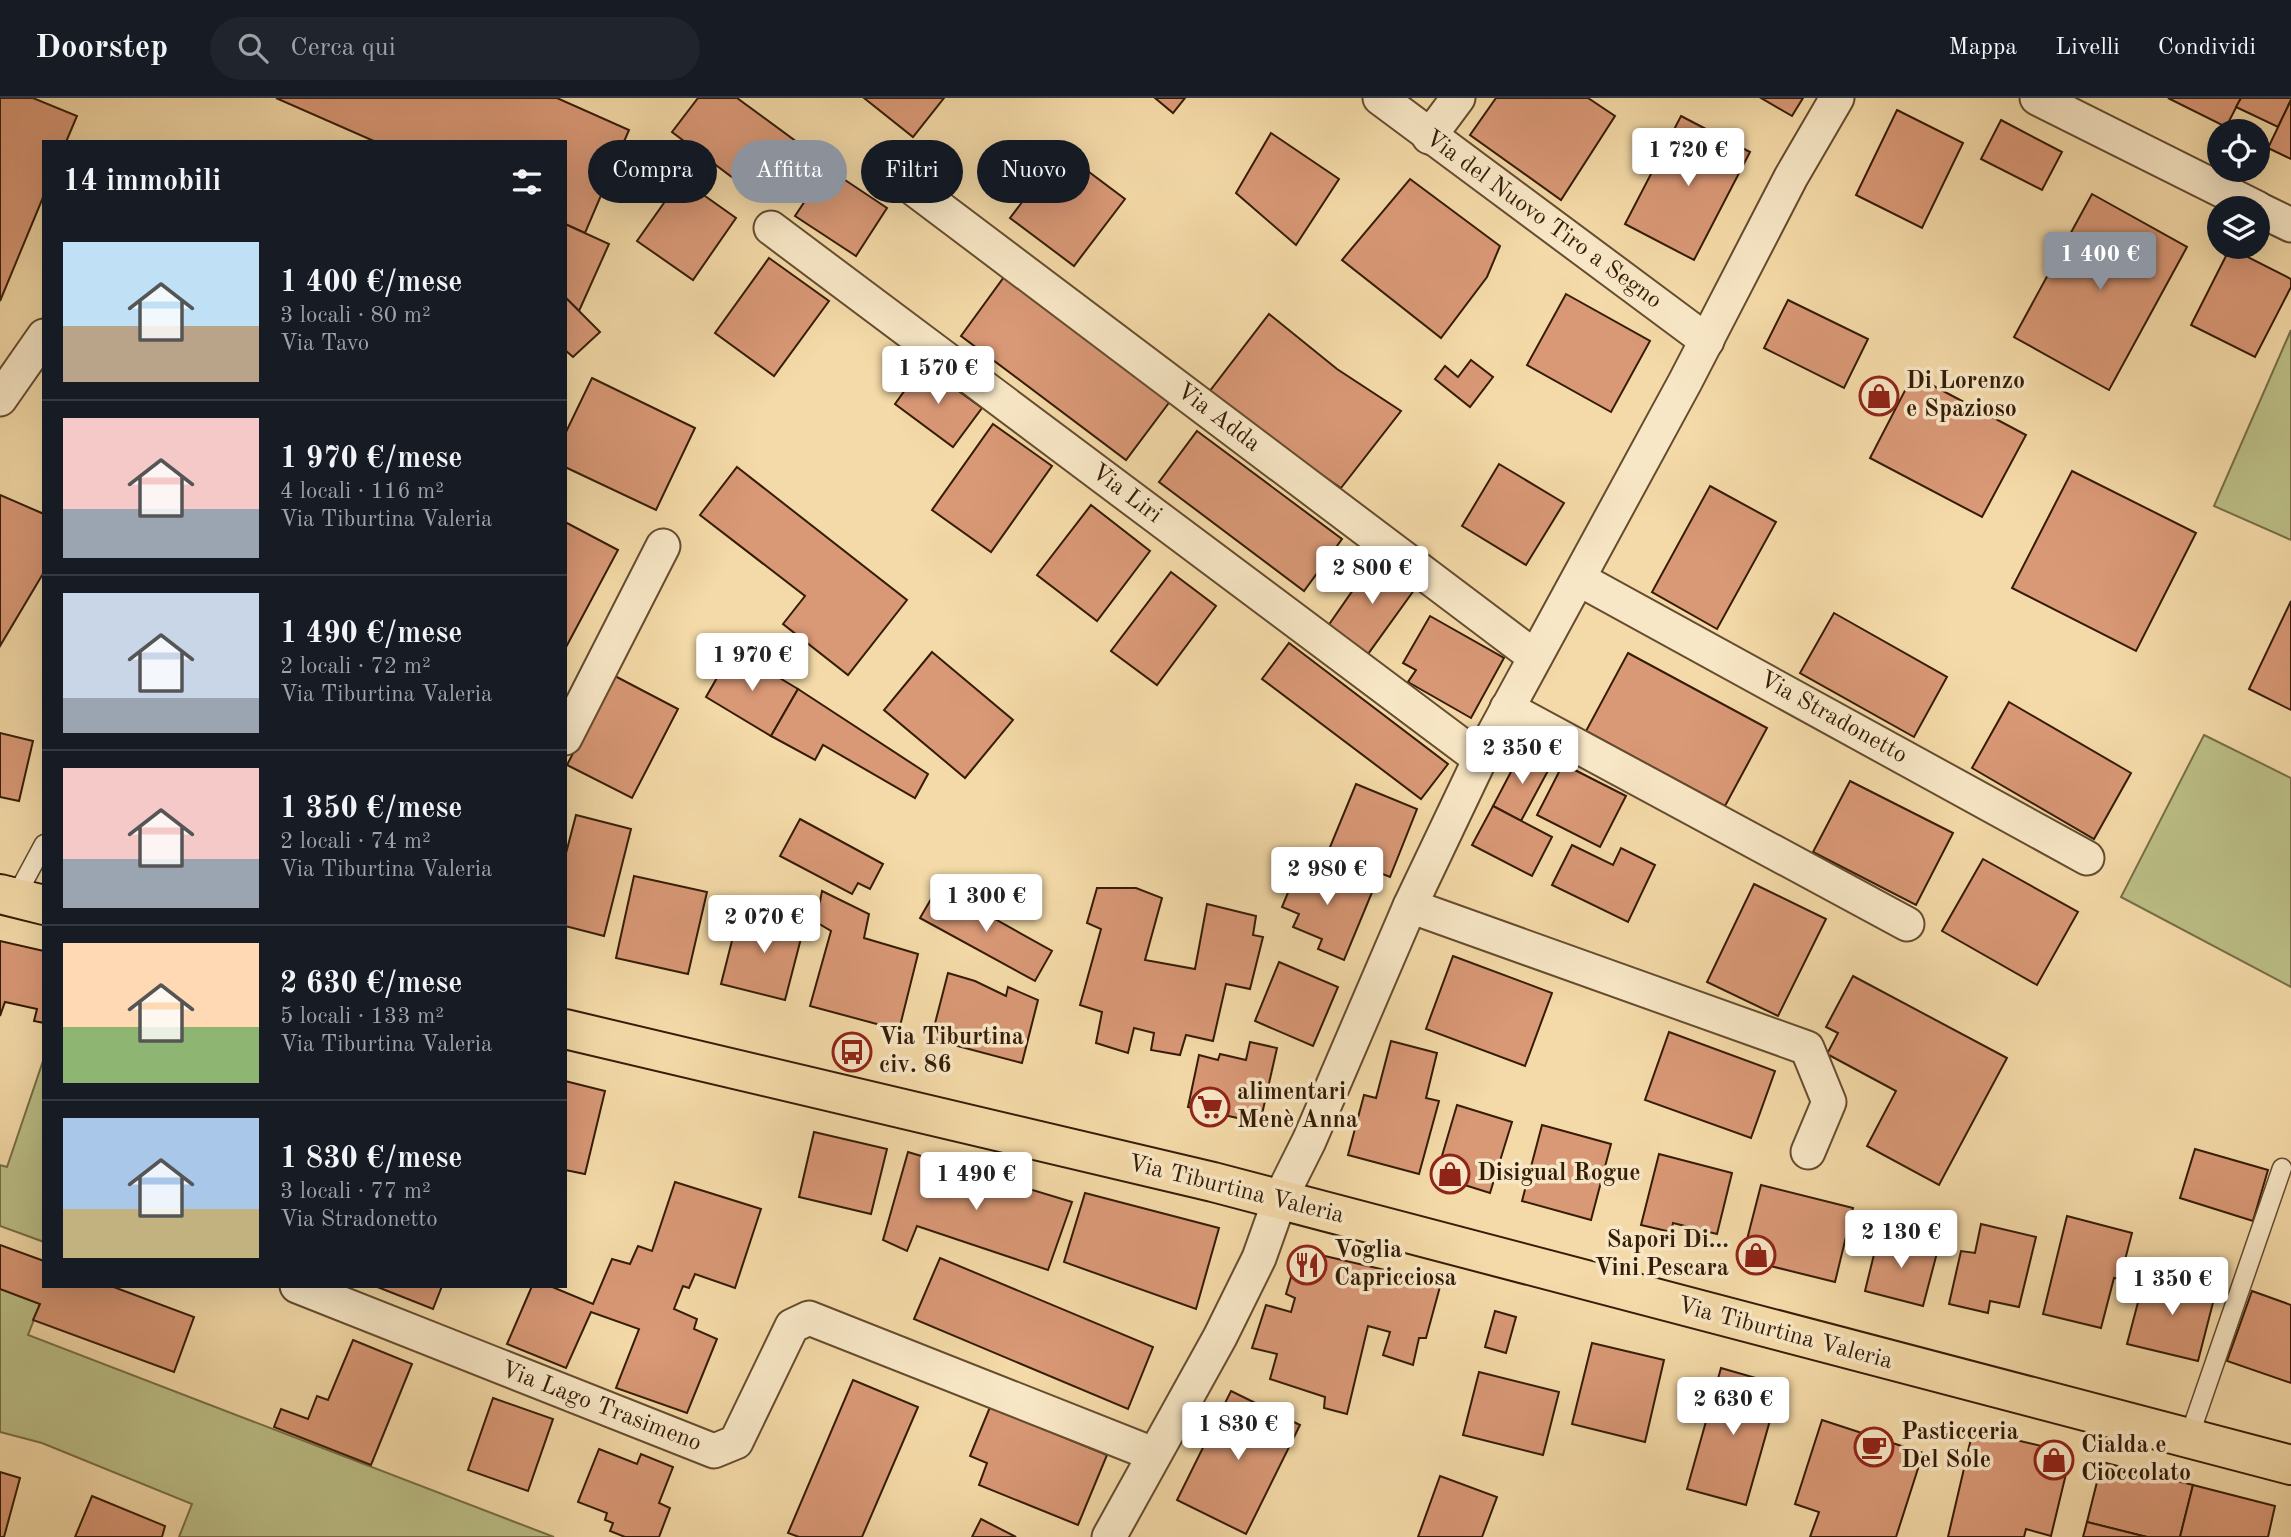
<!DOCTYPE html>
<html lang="it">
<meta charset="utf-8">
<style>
:root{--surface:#171b24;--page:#20242c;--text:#f1f3f6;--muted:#9ea1a6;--line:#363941;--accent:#8c9099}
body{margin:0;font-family:"Old Standard TT",serif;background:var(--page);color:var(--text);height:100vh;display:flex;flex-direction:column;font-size:26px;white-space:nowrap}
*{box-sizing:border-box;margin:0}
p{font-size:23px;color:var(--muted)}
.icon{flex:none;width:38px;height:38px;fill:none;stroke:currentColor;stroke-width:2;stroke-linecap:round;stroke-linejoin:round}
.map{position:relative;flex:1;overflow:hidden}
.side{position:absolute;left:42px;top:42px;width:525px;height:1148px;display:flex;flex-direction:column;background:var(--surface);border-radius:0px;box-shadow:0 7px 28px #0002}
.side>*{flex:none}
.hud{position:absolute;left:588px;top:42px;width:665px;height:63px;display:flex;gap:14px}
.fabs{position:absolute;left:2207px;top:21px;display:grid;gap:14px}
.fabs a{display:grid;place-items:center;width:63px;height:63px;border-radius:50%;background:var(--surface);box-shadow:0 7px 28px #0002;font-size:35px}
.price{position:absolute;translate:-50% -60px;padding:0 16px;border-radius:7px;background:#fff;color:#222;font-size:23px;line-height:46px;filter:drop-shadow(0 2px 4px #0008)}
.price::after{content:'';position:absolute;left:50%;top:42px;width:21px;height:16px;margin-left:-10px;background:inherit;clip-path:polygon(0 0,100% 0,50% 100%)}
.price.on{background:var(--accent);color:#fff}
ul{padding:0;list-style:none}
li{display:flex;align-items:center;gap:21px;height:175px;padding:0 21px}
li+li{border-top:2px solid var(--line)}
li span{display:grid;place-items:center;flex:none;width:196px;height:140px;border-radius:0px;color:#555}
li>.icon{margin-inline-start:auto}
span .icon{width:84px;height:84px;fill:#fffc;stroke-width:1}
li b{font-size:30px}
h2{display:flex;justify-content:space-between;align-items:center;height:84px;padding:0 21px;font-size:30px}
.pill{padding:0 24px;border-radius:32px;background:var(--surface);box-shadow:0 7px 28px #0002;font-size:24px;line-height:63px}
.pill.on{background:var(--accent);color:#fff}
header{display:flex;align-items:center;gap:42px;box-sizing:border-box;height:98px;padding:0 35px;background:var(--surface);border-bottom:2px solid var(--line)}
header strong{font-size:33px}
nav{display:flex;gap:38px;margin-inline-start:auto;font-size:24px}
.search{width:490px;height:63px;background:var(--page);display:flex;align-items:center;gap:18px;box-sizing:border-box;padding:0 24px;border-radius:38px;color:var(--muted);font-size:26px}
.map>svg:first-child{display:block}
.green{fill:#bcbf87;stroke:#786e47;stroke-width:2}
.building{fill:#d99876;stroke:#351c07;stroke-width:2}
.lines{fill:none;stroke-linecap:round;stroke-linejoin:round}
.service-casing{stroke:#654c2f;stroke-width:21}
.minor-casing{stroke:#654c2f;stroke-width:37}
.primary-casing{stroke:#351c07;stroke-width:42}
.service{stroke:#f8e7c6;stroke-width:18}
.minor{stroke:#f8e7c6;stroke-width:33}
.primary{stroke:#f4daa8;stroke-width:38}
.labels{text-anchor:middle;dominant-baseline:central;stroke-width:7;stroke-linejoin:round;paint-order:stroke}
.street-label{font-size:24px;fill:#351c07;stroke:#f8e7c6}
.poi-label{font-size:24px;font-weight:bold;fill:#351c07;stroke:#f8e7c6;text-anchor:start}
</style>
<header>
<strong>Doorstep</strong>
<div class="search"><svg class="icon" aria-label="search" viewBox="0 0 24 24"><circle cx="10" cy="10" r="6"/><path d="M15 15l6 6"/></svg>Cerca qui</div>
<nav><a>Mappa</a><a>Livelli</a><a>Condividi</a></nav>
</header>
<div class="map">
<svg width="2291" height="1439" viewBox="0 0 2291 1439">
<rect width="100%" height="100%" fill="#f4daa8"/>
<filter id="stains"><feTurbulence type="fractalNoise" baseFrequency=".00286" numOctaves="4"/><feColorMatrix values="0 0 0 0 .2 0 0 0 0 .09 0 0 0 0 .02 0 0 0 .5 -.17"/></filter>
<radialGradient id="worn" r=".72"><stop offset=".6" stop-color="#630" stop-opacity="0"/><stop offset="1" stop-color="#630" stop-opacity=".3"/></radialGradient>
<g class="green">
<polygon points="2291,232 2291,442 2214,408"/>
<polygon points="2204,637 2291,680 2291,889 2121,799"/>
<polygon points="44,960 44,1144 0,1128 0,1067 7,1069"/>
<polygon points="0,1191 40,1206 28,1237 554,1439 179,1439 192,1406 42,1345 0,1334"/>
</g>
<g class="building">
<polygon points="0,0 33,0 77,18 66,44 44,44 44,97 0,203"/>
<polygon points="276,0 557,0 629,32 585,135 565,126 565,44 376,44"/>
<polygon points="698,0 737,0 801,47 761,101 672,34"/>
<polygon points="864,0 944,0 913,39"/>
<polygon points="1155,0 1185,0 1173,15"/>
<polygon points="1496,0 1588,0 1615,18 1561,102 1470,37"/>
<polygon points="1761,0 1803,0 1792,18"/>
<polygon points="2168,0 2241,0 2226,29"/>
<polygon points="2241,0 2291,0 2291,2 2278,29 2236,9"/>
<polygon points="2291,2 2291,61 2268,50"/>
<polygon points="1897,12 1963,45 1922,130 1856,97"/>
<polygon points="1681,18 1750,54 1694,162 1625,126"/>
<polygon points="2001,22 2062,54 2042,92 1981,61"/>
<polygon points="1271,35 1339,81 1296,147 1236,95"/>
<polygon points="1061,53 1125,101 1074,168 1010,120"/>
<polygon points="827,70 887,110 856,158 795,118"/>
<polygon points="681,81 736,120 693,182 637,143"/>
<polygon points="1410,81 1500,148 1487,179 1441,240 1342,162"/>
<polygon points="2092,96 2187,149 2109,292 2014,239"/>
<polygon points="565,126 609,146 579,213 565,199"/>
<polygon points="2230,150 2291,181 2291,189 2255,259 2191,227"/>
<polygon points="769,160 829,203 774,278 715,235"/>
<polygon points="1004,179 1171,302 1126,362 961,238"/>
<polygon points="1566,196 1650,243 1611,314 1527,267"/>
<polygon points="565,199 600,234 573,259 565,252"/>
<polygon points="1788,202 1868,241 1844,290 1764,250"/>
<polygon points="1269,216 1337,271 1401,313 1341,390 1206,298"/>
<polygon points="1471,262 1493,279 1470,309 1435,281 1445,268 1458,279"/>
<polygon points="923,267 982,310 953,349 895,306"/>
<polygon points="1913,277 2026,337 1982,419 1870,360"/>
<polygon points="592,280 695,330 656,412 565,369 565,336"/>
<polygon points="993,326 1052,368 991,454 932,412"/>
<polygon points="1197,333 1342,441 1304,493 1159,384"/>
<polygon points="1499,366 1564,405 1526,467 1462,428"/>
<polygon points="737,369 907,502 848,577 783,526 805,498 700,417"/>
<polygon points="2072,373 2196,435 2136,553 2012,490"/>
<polygon points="1710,388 1776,424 1717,531 1652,494"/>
<polygon points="0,397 44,416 44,474 0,548"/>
<polygon points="1091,407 1150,453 1097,523 1037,477"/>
<polygon points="565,424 618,452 565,551"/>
<polygon points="1376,459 1417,488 1368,556 1328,528"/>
<polygon points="1171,474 1216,508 1157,587 1111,553"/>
<polygon points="2291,503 2291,612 2249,591"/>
<polygon points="1834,515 1947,579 1914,639 1800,575"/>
<polygon points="1430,518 1504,560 1471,620 1408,584 1416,572 1403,565"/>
<polygon points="1289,545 1448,666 1421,701 1262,581"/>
<polygon points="733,552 798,591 771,638 706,599"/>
<polygon points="932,554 1013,622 965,680 884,612"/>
<polygon points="1628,555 1767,630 1725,708 1586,633"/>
<polygon points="613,577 678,611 632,700 567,667"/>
<polygon points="798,591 928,676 915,700 823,647 815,662 771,638"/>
<polygon points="2009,604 2131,675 2094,741 1972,670"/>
<polygon points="0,635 33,643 19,703 0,699"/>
<polygon points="1522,653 1550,669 1521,723 1493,708"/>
<polygon points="1563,666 1626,698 1600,749 1537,717"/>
<polygon points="1850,683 1953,735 1916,807 1813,754"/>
<polygon points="1356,686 1417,711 1390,779 1328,754"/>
<polygon points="1493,708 1552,739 1532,778 1472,747"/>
<polygon points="576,717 631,731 604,838 565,828 565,759"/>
<polygon points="800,721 883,766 870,791 858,785 852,796 780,758"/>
<polygon points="1572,747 1613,767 1621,750 1655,767 1628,824 1552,787"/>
<polygon points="1302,761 1373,792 1344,862 1318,851 1322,841 1293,829 1299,816 1282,809"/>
<polygon points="1983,761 2078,814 2037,887 1942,833"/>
<polygon points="634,778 707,794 688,876 616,860"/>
<polygon points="1754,786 1826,821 1778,918 1707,884"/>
<polygon points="938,789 1052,853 1035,883 920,820"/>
<polygon points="1097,790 1136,790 1162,800 1145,862 1195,871 1207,806 1256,818 1253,837 1263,839 1250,891 1226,886 1213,943 1186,937 1180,957 1151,952 1154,935 1134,930 1128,955 1096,945 1102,914 1080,907 1101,831 1087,825"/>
<polygon points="822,793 869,816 864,840 918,856 899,932 810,908 831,833 816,824"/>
<polygon points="779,814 806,821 785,902 721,886 738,819 775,828"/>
<polygon points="0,843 44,853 44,925 34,923 37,911 5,904 0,918"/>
<polygon points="1453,858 1552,895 1525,968 1426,931"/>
<polygon points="1279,864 1338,889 1313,948 1255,923"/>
<polygon points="948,875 975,883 1006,898 1008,889 1038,902 1022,965 931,941"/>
<polygon points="1853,878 2007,960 1939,1087 1867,1048 1896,993 1827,956 1838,935 1826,929"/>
<polygon points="1669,934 1775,973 1751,1040 1645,1002"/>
<polygon points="1391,943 1437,955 1426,1000 1439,1003 1419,1076 1348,1057 1364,997 1376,1000"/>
<polygon points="1250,944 1277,950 1260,1025 1188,1009 1199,957 1218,962 1220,956 1246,962"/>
<polygon points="565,983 605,993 585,1076 565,1072"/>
<polygon points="1457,1007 1512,1024 1490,1095 1436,1078"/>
<polygon points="1542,1027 1611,1046 1591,1122 1522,1103"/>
<polygon points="814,1034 887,1051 871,1116 799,1099"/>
<polygon points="2195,1051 2268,1072 2253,1123 2180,1100"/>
<polygon points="908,1054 1072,1104 1048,1172 917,1128 907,1153 883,1142"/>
<polygon points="1659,1056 1732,1075 1717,1136 1673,1125 1671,1134 1641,1127"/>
<polygon points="675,1084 761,1111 735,1190 695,1176 689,1190 683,1188 674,1211 697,1221 694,1231 717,1241 687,1315 616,1290 639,1231 591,1214 566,1270 507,1246 532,1188 550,1188 593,1206 612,1161 630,1166 638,1148 652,1153"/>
<polygon points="1761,1087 1853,1110 1835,1184 1742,1161"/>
<polygon points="1085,1095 1219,1130 1196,1211 1064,1164"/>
<polygon points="2067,1118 2132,1135 2120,1181 2114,1180 2101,1230 2043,1216"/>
<polygon points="1981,1126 2036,1139 2019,1209 1990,1203 1988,1215 1949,1206 1961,1153 1975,1155"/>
<polygon points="1879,1136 1938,1151 1923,1208 1865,1193"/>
<polygon points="0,1147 44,1163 44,1188 111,1188 194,1219 174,1274 33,1222 40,1206 0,1191"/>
<polygon points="1299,1152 1441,1185 1426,1240 1419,1240 1413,1267 1383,1257 1390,1234 1368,1228 1347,1316 1324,1310 1325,1299 1270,1281 1277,1256 1252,1250 1266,1207 1291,1214 1295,1200 1286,1196"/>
<polygon points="940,1160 1153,1249 1128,1311 914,1221"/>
<polygon points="2146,1174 2216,1193 2198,1263 2127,1246"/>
<polygon points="375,1188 442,1188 433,1211"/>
<polygon points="2252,1193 2291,1207 2291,1285 2227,1263"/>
<polygon points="1495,1213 1516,1219 1506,1255 1485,1249"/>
<polygon points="353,1242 412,1266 371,1367 274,1329 281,1311 308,1321 317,1298 328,1302"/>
<polygon points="1592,1245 1664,1262 1645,1344 1572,1326"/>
<polygon points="1721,1270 1780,1287 1746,1407 1687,1391"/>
<polygon points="1479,1274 1559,1294 1543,1357 1463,1337"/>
<polygon points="853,1282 918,1309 862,1439 799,1439 788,1435"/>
<polygon points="1231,1293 1300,1327 1246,1436 1177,1402"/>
<polygon points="493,1300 553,1321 528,1393 468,1372"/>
<polygon points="990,1309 1107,1357 1078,1427 979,1387 987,1365 970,1358"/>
<polygon points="1822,1322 1923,1355 1896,1439 1810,1439 1819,1414 1795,1406"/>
<polygon points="1973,1332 2071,1355 2051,1438 2026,1431 2024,1439 1948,1439"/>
<polygon points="599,1351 637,1366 641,1356 673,1369 659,1405 670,1410 659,1439 625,1439 610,1433 613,1425 605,1422 607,1415 578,1404"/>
<polygon points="2102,1364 2193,1387 2180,1439 2147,1439 2087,1424"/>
<polygon points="0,1374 20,1380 4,1439 0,1439"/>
<polygon points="1440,1378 1497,1399 1482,1439 1418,1439"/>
<polygon points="2193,1387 2275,1408 2268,1439 2180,1439"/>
<polygon points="92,1398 165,1428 162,1439 75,1439"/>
<polygon points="981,1421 1016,1439 972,1439"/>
<polygon points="2087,1424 2147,1439 2083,1439"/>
</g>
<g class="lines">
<defs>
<g id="service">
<polyline points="15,800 44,746"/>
<polyline points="2188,1342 2282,1070"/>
</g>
<g id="minor">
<polyline points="1380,0 1707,243"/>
<polyline points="2037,0 2257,110"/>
<polyline points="1429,39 1458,0"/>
<polyline points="901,81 1535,559"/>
<polyline points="2258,111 2291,127"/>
<polyline points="771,130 1480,661"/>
<polyline points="0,301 44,238"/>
<polyline points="1579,481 2087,760"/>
<polyline points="1507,610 1907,826"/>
<polyline points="565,640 663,448"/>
<polyline points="1410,808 1807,950 1829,1004 1808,1054"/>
<polyline points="297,1188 714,1353 736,1344 792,1228 809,1220 1153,1356"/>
<polyline points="1109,1439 1220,1239 1259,1160 1280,1101 1309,1043 1410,808 1480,661 1685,284 1791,79 1837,0"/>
</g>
<g id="primary">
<polyline points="0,796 44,807"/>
<polyline points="565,931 1213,1084 2291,1367"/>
</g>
</defs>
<use href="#service" class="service-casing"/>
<use href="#minor" class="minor-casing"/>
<use href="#primary" class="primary-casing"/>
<use href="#service" class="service"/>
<use href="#minor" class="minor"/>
<use href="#primary" class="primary"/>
</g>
<defs>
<symbol id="shop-ring" viewBox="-11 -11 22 22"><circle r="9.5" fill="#f8e7c6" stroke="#8f2418" stroke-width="1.5"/><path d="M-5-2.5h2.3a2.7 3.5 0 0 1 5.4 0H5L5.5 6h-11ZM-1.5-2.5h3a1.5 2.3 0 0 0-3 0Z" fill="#8f2418"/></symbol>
<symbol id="bus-ring" viewBox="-11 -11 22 22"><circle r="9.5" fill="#f8e7c6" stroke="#8f2418" stroke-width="1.5"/><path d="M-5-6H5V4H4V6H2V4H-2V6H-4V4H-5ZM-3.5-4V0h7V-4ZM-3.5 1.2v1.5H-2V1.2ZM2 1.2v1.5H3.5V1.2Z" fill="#8f2418"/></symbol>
<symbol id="supermarket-ring" viewBox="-11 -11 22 22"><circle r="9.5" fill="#f8e7c6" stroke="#8f2418" stroke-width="1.5"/><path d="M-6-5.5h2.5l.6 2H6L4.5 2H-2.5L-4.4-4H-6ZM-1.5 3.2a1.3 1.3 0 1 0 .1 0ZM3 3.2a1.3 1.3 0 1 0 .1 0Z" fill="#8f2418"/></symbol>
<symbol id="restaurant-ring" viewBox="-11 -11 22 22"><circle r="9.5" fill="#f8e7c6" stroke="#8f2418" stroke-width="1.5"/><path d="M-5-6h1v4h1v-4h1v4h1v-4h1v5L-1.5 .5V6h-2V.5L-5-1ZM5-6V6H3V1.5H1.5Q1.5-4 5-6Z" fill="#8f2418"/></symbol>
<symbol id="cafe-ring" viewBox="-11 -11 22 22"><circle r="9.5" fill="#f8e7c6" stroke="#8f2418" stroke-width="1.5"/><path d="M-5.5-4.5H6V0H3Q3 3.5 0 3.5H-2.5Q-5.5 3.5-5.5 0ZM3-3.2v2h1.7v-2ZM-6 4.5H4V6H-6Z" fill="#8f2418"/></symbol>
</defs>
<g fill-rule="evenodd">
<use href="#shop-ring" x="1857" y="276" width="44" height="44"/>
<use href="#bus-ring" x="830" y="932" width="44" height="44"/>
<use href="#supermarket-ring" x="1188" y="987" width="44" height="44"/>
<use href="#shop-ring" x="1428" y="1054" width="44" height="44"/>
<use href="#shop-ring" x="1734" y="1135" width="44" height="44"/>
<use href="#restaurant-ring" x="1285" y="1145" width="44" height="44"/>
<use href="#cafe-ring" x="1852" y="1327" width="44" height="44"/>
<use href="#shop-ring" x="2032" y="1340" width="44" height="44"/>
</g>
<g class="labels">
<g class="street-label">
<text transform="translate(1543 122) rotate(36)">Via del Nuovo Tiro a Segno</text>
<text transform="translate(1218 320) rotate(37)">Via Adda</text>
<text transform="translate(1126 396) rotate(37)">Via Liri</text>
<text transform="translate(1833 620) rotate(29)">Via Stradonetto</text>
<text transform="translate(1236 1092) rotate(14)">Via Tiburtina Valeria</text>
<text transform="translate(1785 1236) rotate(15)">Via Tiburtina Valeria</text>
<text transform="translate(601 1309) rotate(21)">Via Lago Trasimeno</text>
</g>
<g class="poi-label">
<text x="1906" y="284">Di Lorenzo<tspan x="1906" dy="28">e Spazioso</tspan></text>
<text x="879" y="940">Via Tiburtina<tspan x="879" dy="28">civ. 86</tspan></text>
<text x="1237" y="995">alimentari<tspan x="1237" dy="28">Menè Anna</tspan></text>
<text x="1477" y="1076">Disigual Rogue</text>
<text x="1729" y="1143" text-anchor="end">Sapori Di...<tspan x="1729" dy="28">Vini Pescara</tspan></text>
<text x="1334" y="1153">Voglia<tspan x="1334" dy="28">Capricciosa</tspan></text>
<text x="1901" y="1335">Pasticceria<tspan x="1901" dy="28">Del Sole</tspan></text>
<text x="2081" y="1348">Cialda e<tspan x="2081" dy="28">Cioccolato</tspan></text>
</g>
</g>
<rect width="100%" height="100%" filter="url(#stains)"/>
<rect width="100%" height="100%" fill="url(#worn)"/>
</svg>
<div class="fabs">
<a><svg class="icon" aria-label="locate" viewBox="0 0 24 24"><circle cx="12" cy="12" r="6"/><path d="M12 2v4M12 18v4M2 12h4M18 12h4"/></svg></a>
<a><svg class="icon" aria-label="layers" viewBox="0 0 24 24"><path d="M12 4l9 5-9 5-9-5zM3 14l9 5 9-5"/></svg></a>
</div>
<b class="price" style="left:1688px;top:90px">1 720 €</b>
<b class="price on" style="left:2100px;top:194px">1 400 €</b>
<b class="price" style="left:938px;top:308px">1 570 €</b>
<b class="price" style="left:1372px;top:508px">2 800 €</b>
<b class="price" style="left:752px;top:595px">1 970 €</b>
<b class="price" style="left:1522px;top:688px">2 350 €</b>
<b class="price" style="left:1327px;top:809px">2 980 €</b>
<b class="price" style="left:986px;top:836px">1 300 €</b>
<b class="price" style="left:764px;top:857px">2 070 €</b>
<b class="price" style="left:976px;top:1114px">1 490 €</b>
<b class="price" style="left:1901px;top:1172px">2 130 €</b>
<b class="price" style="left:2172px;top:1219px">1 350 €</b>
<b class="price" style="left:1733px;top:1339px">2 630 €</b>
<b class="price" style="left:1238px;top:1364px">1 830 €</b>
<div class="hud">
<a class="pill">Compra</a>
<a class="pill on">Affitta</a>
<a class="pill">Filtri</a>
<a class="pill">Nuovo</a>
</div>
<section class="side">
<h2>14 immobili<svg class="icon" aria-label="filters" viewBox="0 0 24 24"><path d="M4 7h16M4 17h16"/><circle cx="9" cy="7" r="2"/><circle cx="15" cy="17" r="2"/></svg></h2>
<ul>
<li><span style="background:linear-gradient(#bfe0f5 60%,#b9a48a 0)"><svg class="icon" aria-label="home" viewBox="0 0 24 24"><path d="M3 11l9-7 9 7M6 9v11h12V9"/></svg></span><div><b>1 400 €/mese</b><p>3 locali · 80 m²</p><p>Via Tavo</p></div></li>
<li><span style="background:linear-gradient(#f6c9c9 65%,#9aa5b1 0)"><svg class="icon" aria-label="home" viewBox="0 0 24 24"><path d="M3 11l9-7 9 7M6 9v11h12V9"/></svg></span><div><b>1 970 €/mese</b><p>4 locali · 116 m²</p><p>Via Tiburtina Valeria</p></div></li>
<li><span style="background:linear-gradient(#c9d6e8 75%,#9aa5b1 0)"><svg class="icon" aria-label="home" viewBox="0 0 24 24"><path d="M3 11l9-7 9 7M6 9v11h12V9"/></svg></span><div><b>1 490 €/mese</b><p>2 locali · 72 m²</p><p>Via Tiburtina Valeria</p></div></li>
<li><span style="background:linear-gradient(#f6c9c9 65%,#9aa5b1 0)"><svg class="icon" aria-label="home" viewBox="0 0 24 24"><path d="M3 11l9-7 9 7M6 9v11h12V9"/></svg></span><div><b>1 350 €/mese</b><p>2 locali · 74 m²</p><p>Via Tiburtina Valeria</p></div></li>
<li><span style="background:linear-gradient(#ffd9b3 60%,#8fb573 0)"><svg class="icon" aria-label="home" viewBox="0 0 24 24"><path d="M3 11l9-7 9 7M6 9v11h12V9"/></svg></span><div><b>2 630 €/mese</b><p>5 locali · 133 m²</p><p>Via Tiburtina Valeria</p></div></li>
<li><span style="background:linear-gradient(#a9c7e8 65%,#c2b280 0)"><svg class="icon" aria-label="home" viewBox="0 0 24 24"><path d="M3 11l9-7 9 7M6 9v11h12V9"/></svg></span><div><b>1 830 €/mese</b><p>3 locali · 77 m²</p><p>Via Stradonetto</p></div></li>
</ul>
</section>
</div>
